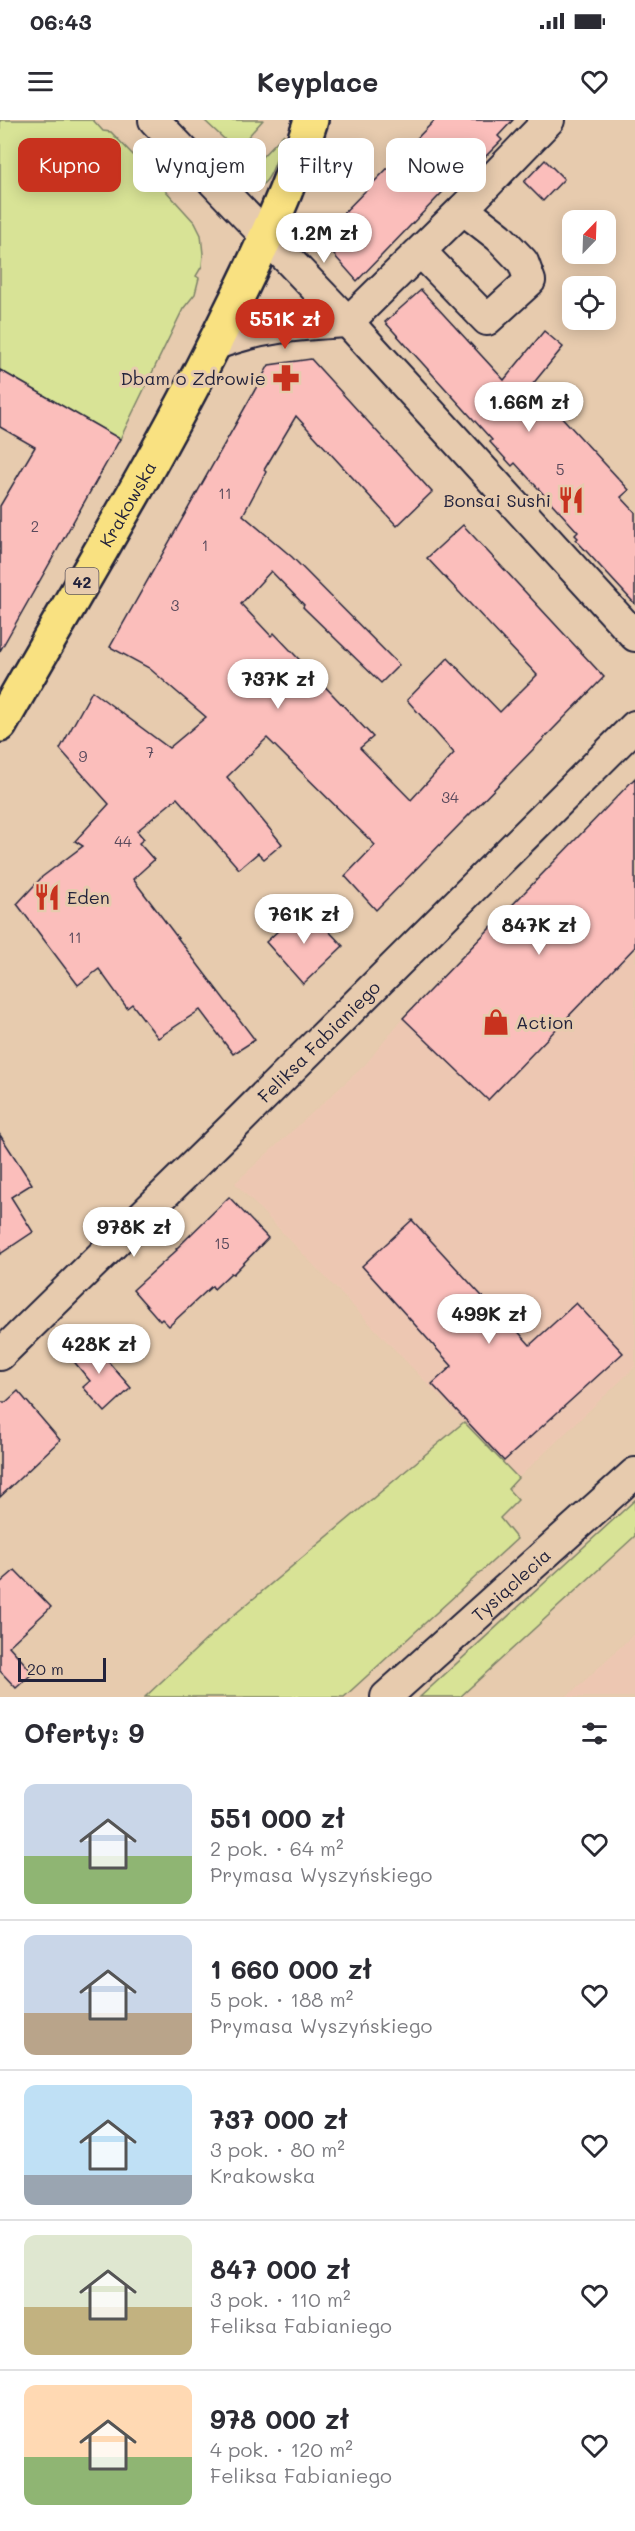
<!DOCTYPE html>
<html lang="pl">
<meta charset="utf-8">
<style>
:root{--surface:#fff;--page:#f2f2f3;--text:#2b2b33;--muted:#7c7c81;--line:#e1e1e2;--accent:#c8321e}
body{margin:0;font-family:Mali,sans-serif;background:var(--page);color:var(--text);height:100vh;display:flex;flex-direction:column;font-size:22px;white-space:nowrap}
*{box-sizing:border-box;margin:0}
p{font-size:20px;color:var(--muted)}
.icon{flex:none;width:33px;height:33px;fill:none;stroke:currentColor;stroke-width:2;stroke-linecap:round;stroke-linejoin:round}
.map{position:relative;height:1577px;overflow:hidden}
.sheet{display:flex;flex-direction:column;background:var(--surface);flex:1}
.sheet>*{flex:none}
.top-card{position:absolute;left:18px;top:18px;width:600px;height:54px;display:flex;gap:12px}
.needle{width:39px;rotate:23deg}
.tools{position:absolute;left:562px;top:90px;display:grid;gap:12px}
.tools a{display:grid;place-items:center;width:54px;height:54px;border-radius:12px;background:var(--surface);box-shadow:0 3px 15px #0003;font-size:30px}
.scale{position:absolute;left:18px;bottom:15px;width:88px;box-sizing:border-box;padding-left:6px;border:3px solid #22223b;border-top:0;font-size:16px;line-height:21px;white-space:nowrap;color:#22223b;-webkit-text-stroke:4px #e7cbae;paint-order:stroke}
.price{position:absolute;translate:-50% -51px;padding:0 14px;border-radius:21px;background:#fff;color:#222;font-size:20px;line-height:39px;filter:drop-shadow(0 2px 3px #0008)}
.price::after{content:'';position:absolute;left:50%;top:36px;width:18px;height:14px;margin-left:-9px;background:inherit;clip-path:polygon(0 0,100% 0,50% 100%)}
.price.current{background:var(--accent);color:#fff}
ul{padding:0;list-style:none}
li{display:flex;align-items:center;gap:18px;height:150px;padding:0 24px}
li+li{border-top:2px solid var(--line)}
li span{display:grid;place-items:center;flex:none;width:168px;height:120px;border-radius:12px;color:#555}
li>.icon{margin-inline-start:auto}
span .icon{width:72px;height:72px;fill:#fffc;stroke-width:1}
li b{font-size:26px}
h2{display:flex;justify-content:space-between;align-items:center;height:72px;padding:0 24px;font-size:26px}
.tag{padding:0 21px;border-radius:12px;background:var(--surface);box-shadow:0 3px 15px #0003;font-size:21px;line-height:54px}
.tag.current{background:var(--accent);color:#fff}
.status{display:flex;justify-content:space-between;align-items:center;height:42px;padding:0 30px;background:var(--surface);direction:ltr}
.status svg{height:16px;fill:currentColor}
header{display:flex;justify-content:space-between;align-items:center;height:78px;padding:0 24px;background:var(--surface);font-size:27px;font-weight:700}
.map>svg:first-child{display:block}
.built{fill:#edc7b2}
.green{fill:#d8e396;stroke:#7d8268;stroke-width:1.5}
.building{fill:#fbbebb;stroke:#22223b;stroke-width:1.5}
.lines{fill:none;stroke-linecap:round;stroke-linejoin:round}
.minor-casing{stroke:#22223b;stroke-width:34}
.major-casing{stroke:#22223b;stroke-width:38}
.minor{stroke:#e7cbae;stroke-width:30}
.major{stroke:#f9e181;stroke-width:33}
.labels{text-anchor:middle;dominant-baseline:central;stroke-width:6;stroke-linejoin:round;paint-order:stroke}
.number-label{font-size:15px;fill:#58495b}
.shield{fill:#e7cbae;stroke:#5d555e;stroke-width:1.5}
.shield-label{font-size:16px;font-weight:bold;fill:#22223b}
.poi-label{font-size:18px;fill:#22223b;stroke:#e7cbae;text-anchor:end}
.street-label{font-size:18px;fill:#22223b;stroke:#e7cbae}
</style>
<div class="status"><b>06:43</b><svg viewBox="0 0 49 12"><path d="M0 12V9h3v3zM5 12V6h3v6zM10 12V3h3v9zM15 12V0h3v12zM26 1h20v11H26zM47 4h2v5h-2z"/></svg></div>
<header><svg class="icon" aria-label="menu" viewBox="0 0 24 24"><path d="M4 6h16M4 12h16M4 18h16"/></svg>Keyplace<svg class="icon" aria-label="heart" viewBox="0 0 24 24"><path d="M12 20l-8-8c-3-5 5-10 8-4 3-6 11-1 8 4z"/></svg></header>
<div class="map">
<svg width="635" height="1577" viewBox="0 0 635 1577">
<rect width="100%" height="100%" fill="#e7cbae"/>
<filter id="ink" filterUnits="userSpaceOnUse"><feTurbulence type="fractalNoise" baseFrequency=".0167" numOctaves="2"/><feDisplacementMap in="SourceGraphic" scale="12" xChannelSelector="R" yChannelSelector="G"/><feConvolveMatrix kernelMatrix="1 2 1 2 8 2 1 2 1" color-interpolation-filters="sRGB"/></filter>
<g filter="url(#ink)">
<g class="built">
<polygon points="635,658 635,1247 518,1358 235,1063 365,945 403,898"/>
<polygon points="635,1513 635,1577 566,1577 577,1568"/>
</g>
<g class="green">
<polygon points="0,0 93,0 103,11 111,12 137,39 195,103 201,115 203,134 202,146 196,156 199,158 195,174 183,189 120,319 0,250"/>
<polygon points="204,0 263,0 236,30"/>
<path d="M284,14c-8,23 -13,69 -48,50z"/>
<polygon points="464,1302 518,1358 508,1369 518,1380 500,1398 517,1419 344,1577 145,1577 222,1505"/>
<polygon points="635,1380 635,1416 460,1577 420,1577"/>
</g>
<g class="building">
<polygon points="435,0 513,0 498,16 502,20 482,40 470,57 463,51 357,161 319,118"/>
<polygon points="545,40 564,59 543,81 524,62"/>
<polygon points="421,170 504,260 544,211 563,227 532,265 629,370 621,377 635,392 635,484 576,420 578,418 575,415 578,412 515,343 512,346 490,322 492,320 385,202"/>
<polygon points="311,239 432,372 397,406 296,296 264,350 266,352 243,395 292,437 399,545 381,563 303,487 304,485 271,451 241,484 271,516 274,513 373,617 360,628 411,680 454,633 407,580 448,538 500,592 537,555 427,438 463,405 604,557 376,790 345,756 375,725 267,618 227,657 282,724 264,739 258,733 239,749 177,678 137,711 144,719 139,723 154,740 133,759 255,920 233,934 200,890 158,918 132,884 127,888 99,849 78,865 17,784 42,757 83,726 75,721 109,684 60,629 92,571 169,628 206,597 149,548 110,527 269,245"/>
<polygon points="0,250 120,319 0,531 0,386 35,327 0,307"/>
<polygon points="635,658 635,827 488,980 403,898"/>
<polygon points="305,786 343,826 303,864 266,822"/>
<polygon points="0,1015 32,1064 11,1077 33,1112 0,1134"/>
<polygon points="229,1077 268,1118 233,1154 231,1153 214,1169 212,1166 169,1206 162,1199 160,1201 133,1170 177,1130 176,1129"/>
<polygon points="412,1100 503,1199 505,1197 530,1225 576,1183 623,1233 504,1341 432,1264 452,1246 362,1146"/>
<polygon points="86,1216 131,1268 105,1292 83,1267 90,1261 67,1233"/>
<polygon points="18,1271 60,1320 0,1377 0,1282 6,1282"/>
<polygon points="15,1450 51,1487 9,1526 33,1553 16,1568 0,1551 0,1463"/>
</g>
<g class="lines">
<defs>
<g id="minor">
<polyline points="154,0 348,202 635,516"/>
<polyline points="421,132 487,200 530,161 523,142 499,117 463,89"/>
<path d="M214,225c47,-18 84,-20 134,-23l115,-113 86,-89"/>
<path id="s1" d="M0,1235l234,-229 401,-400"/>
<path id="s2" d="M386,1577l249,-224"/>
</g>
<g id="major">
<path id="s3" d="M0,605c77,-136 160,-269 228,-409 32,-64 62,-128 83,-196"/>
</g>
</defs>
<use href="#minor" class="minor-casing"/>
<use href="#major" class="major-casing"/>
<use href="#minor" class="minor"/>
<use href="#major" class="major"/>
</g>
</g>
<defs>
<symbol id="pharmacy-bare" viewBox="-9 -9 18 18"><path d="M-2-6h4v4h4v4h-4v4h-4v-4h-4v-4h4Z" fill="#c8321e" stroke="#e7cbae" stroke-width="2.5" paint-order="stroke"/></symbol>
<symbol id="restaurant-bare" viewBox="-9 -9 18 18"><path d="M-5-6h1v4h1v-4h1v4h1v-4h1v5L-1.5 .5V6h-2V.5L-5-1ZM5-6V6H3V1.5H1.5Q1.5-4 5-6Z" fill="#c8321e" stroke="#e7cbae" stroke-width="2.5" paint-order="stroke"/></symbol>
<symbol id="shop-bare" viewBox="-9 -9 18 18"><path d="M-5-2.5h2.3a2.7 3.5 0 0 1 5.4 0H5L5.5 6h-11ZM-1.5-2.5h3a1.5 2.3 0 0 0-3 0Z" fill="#c8321e" stroke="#e7cbae" stroke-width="2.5" paint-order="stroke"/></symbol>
</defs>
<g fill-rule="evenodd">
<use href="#pharmacy-bare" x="267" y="239" width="38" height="38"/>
<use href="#restaurant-bare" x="552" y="361" width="38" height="38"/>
<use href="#restaurant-bare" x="28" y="758" width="38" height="38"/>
<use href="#shop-bare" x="477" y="883" width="38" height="38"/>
</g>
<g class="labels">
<g class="number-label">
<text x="560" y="349">5</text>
<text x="225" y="373">11</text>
<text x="35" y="406">2</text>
<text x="205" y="425">1</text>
<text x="175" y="485">3</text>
<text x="150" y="632">7</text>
<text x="83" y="636">9</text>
<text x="450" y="677">34</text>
<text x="123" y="721">44</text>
<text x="75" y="817">11</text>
<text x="222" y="1123">15</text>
</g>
<rect class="shield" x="65.5" y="448" width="33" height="26" rx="4.5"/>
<g class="shield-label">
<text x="82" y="461">42</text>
</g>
<g class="poi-label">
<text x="266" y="258">Dbam o Zdrowie</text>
<text x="551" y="380">Bonsai Sushi</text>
<text x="67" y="777" text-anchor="start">Eden</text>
<text x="516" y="902" text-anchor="start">Action</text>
</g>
<g class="street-label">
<text stroke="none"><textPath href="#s3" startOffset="255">Krakowska</textPath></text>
<text stroke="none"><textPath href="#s1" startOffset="447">Feliksa Fabianiego</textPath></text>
<text stroke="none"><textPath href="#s2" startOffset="168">Tysiąclecia</textPath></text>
</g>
</g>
</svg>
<div class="tools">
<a><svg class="needle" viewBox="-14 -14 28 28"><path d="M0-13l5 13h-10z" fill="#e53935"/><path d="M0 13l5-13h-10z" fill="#7c7c81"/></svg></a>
<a><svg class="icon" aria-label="locate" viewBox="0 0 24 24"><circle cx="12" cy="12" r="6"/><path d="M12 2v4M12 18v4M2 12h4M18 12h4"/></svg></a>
</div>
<div class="scale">20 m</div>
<b class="price" style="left:324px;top:144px">1.2M zł</b>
<b class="price current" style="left:285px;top:230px">551K zł</b>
<b class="price" style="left:529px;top:313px">1.66M zł</b>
<b class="price" style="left:278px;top:590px">737K zł</b>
<b class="price" style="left:304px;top:825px">761K zł</b>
<b class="price" style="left:539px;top:836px">847K zł</b>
<b class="price" style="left:134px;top:1138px">978K zł</b>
<b class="price" style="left:489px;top:1225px">499K zł</b>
<b class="price" style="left:99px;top:1255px">428K zł</b>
<div class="top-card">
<a class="tag current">Kupno</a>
<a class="tag">Wynajem</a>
<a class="tag">Filtry</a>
<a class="tag">Nowe</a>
</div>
</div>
<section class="sheet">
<h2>Oferty: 9<svg class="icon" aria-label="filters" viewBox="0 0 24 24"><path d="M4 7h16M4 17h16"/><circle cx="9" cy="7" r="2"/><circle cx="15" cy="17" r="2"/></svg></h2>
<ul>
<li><span style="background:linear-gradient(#c9d6e8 60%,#8fb573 0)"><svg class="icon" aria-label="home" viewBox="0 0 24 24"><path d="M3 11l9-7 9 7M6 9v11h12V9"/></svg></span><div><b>551 000 zł</b><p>2 pok. · 64 m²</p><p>Prymasa Wyszyńskiego</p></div><svg class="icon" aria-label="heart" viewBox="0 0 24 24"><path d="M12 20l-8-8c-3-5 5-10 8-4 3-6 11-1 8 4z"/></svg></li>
<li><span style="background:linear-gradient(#c9d6e8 65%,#b9a48a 0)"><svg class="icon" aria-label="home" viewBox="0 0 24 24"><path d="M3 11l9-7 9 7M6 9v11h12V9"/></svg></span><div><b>1 660 000 zł</b><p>5 pok. · 188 m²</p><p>Prymasa Wyszyńskiego</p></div><svg class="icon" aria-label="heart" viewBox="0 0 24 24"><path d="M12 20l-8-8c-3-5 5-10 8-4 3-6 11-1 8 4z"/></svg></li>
<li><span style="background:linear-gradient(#bfe0f5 75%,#9aa5b1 0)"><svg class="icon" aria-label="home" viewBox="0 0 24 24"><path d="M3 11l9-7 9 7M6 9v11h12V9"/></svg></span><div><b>737 000 zł</b><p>3 pok. · 80 m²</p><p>Krakowska</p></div><svg class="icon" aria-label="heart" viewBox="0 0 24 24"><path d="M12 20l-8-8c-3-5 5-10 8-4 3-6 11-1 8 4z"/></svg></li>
<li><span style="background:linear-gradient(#dfe7d0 60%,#c2b280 0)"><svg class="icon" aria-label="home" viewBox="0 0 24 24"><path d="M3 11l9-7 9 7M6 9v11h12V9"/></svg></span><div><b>847 000 zł</b><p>3 pok. · 110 m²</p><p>Feliksa Fabianiego</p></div><svg class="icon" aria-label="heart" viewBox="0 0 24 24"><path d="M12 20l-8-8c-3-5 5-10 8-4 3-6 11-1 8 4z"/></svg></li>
<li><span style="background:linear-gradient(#ffd9b3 60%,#8fb573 0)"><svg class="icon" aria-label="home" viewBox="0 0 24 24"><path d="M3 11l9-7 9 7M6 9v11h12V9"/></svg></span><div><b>978 000 zł</b><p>4 pok. · 120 m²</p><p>Feliksa Fabianiego</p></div><svg class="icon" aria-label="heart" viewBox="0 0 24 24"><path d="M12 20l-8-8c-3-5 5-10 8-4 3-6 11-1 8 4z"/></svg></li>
</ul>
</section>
